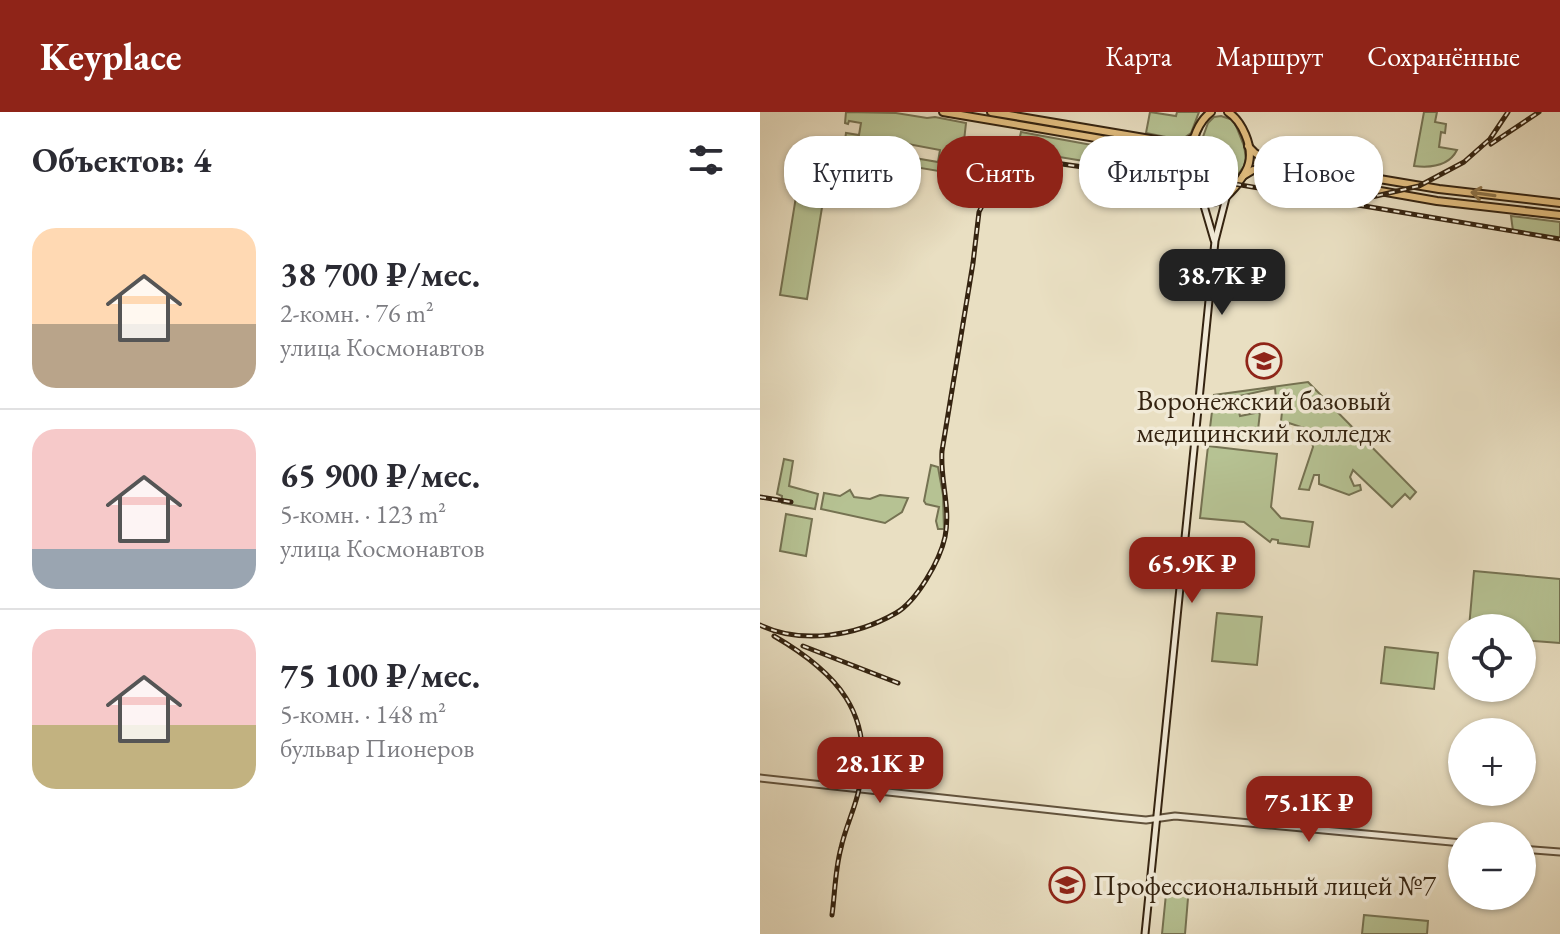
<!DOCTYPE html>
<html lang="ru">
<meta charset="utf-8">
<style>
:root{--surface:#fff;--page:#f7f7f7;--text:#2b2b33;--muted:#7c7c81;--line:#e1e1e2;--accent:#8f2418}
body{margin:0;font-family:"EB Garamond",serif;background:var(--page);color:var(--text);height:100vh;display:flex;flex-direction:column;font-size:30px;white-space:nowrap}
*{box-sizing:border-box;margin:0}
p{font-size:26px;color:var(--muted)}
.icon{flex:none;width:44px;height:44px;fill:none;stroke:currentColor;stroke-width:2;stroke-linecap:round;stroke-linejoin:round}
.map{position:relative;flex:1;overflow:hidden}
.panel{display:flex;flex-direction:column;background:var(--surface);width:760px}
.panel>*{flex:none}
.guide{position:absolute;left:24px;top:24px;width:656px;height:72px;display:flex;gap:16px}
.controls{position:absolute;left:688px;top:502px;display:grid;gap:16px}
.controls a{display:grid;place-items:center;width:88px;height:88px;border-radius:50%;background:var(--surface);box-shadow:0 2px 6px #0004;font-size:40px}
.price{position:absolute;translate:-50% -68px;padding:0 18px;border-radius:16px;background:var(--accent);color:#fff;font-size:26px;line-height:52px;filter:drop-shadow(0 2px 4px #0008)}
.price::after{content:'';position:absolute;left:50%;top:48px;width:24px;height:18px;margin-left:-12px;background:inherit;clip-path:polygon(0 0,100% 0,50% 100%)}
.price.selected{background:#222;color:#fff}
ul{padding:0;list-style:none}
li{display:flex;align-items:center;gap:24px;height:200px;padding:0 32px}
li+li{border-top:2px solid var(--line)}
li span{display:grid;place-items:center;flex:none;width:224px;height:160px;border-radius:24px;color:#555}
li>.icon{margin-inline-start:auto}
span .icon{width:96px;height:96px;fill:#fffc;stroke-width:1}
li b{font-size:34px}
h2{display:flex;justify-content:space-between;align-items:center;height:96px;padding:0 32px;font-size:34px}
.tag{padding:0 28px;border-radius:32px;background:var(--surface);box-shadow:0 2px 6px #0004;font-size:28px;line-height:72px}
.tag.selected{background:var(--accent);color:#fff}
header{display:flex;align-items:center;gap:48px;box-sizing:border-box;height:112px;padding:0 40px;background:var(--accent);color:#fff}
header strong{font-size:38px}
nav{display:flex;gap:44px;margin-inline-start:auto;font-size:28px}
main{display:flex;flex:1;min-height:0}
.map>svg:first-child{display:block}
.green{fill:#b6c293;stroke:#757252;stroke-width:2;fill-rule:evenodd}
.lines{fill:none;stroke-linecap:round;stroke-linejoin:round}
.tertiary-casing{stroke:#61523c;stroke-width:9}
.secondary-casing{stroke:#342310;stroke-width:9}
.primary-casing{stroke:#342310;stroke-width:10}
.tertiary{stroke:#f1ead7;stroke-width:5}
.secondary{stroke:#f1ead7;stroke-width:5}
.primary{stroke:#e4c081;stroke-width:6}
.rail-casing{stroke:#342310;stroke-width:5}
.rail{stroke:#f1ead7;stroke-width:2;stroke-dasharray:6;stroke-linecap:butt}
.oneway{stroke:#8c7248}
.labels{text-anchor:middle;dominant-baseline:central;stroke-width:7;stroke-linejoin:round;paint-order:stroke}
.poi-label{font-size:28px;fill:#342310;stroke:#f1ead7}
</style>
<header>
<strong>Keyplace</strong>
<nav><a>Карта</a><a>Маршрут</a><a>Сохранённые</a></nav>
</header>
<main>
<section class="panel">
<h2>Объектов: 4<svg class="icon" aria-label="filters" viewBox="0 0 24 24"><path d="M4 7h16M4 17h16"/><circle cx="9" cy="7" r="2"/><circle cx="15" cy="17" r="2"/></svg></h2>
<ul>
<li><span style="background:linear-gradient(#ffd9b3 60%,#b9a48a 0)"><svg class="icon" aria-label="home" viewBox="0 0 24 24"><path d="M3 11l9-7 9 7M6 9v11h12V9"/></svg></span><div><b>38 700 ₽/мес.</b><p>2-комн. · 76 m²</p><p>улица Космонавтов</p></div></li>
<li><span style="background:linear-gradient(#f6c9c9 75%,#9aa5b1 0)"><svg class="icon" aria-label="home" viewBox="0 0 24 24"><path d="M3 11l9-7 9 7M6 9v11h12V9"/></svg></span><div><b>65 900 ₽/мес.</b><p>5-комн. · 123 m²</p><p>улица Космонавтов</p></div></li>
<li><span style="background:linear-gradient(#f6c9c9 60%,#c2b280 0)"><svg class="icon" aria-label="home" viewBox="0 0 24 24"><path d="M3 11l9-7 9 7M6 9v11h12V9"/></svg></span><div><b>75 100 ₽/мес.</b><p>5-комн. · 148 m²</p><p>бульвар Пионеров</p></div></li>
</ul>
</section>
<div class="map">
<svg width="800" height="822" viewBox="0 0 800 822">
<rect width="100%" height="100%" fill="#e9dfc2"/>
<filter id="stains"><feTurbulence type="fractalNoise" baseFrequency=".0025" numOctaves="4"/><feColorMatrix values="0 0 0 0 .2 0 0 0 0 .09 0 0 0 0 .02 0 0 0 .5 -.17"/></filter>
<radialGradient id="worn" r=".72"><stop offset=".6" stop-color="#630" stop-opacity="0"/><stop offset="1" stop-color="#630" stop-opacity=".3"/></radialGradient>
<g class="green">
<path d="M86,0l50,1 31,5 8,-1 31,6 -2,18 25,4 -2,16h-5l-1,10 7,1 1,-4 8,1 -5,11 -149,-25 3,-22 13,2 2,-12 -12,-2 -1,3 -3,-1zM116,26l64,12 -2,12 -64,-11z"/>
<polygon points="390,0 416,4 417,0 439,0 431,21 421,28 386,21"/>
<path d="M664,0h13l-2,10 11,2 -1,9 -4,-1 -2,15 18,3c-8,16 -26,18 -43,16z"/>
<polygon points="461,4 473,8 476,14 484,34 486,46 484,54 465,81 458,83 451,81 447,76 436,44 448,11 454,5"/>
<polygon points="261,20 381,42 378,58 257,38"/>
<path d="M53,49c10,1 14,6 14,16l-20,122 -27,-4 20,-123 5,-8z"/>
<polygon points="751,104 800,110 800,127 753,119"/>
<polygon points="548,270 656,380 650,387 645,382 632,395 593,358 590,365 594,374 600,373 601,378 589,383 559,372 559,363 554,363 549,378 539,377 553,335 550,318 529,311 522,329 519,328 522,300 517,298 515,276 475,285 480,304 500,300 497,327 449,324 454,283"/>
<polygon points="448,334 517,342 511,395 521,406 553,410 549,435 518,431 518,428 512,427 510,430 484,410 440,406"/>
<polygon points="24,347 33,349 29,374 58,382 55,397 22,391 22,384 17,382"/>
<polygon points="171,353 178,355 183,383 184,417 178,417 176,409 179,395 166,392 164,389"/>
<polygon points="90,378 94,385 110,387 120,383 148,386 142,400 125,411 61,397 64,381 80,384"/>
<polygon points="26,402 52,407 46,444 20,439"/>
<polygon points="714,459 800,467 800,531 762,528 762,516 709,516"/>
<polygon points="457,501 502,505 497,553 452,549"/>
<polygon points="625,535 678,541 674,577 621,571"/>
<polygon points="407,772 429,774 425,822 402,822"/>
<polygon points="604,803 668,809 667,822 602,822"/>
</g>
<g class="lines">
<defs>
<g id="tertiary">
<polyline points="0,666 356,705 386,708 415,704 702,731"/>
<polyline points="762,737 800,740"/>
</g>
<g id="secondary">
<polyline points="440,80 454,128"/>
<polyline points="385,822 455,129 466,86"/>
</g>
<g id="primary">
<polyline points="183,0 418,40 423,42 430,50"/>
<polyline points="231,0 414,31 425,31 435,25"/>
<path d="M451,0c-25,19 -28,71 -1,90 13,0 18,-7 26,-16 5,-7 11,-14 13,-23 4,-17 -7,-42 -21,-51"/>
<polyline points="488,34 495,41 503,46 536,53 679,77 800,91"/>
<polyline points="483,64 493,58 501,58 677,89 800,103"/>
</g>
</defs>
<use href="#tertiary" class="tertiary-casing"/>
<use href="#secondary" class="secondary-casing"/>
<use href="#primary" class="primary-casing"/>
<use href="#tertiary" class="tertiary"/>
<use href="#secondary" class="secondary"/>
<use href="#primary" class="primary"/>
<defs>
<g id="rail">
<polyline points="731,32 779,0"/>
<polyline points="598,93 800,127"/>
<polyline points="0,385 31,390"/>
<path d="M0,513c42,20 96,11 136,-12 21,-12 44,-53 49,-76 6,-30 -5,-56 -3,-86l31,-188 6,-51 8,-16 22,-22 30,-10h23l56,8 57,2 161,27 27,-2 56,-13 45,-24 26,-23 18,-27"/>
<path d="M14,524c62,36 101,77 85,153 -4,20 -14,39 -18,59 -6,22 -6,45 -9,67"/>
<polyline points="43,534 138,571"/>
</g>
</defs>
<use href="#rail" class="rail-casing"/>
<use href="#rail" class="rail"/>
</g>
<defs><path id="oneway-shaft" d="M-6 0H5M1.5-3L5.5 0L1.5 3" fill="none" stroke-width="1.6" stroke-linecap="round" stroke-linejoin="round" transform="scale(2)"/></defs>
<use class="oneway" href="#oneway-shaft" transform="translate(723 82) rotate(-172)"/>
<defs>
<symbol id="university-ring" viewBox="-11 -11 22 22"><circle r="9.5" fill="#f1ead7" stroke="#8f2418" stroke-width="1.5"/><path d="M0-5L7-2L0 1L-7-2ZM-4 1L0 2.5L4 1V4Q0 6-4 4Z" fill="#8f2418"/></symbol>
</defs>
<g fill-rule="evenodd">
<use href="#university-ring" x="484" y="229" width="40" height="40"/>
<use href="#university-ring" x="287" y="753" width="40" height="40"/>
</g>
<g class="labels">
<g class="poi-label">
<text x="504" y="288">Воронежский базовый<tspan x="504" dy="32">медицинский колледж</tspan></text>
<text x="333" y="773" text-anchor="start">Профессиональный лицей №7</text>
</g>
</g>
<rect width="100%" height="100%" filter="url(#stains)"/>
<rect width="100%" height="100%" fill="url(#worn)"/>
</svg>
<div class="controls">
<a><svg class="icon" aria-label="locate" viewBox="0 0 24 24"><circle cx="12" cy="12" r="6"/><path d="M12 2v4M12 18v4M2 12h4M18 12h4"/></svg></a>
<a>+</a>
<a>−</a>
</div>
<b class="price selected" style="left:462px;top:205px">38.7K ₽</b>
<b class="price" style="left:432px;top:493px">65.9K ₽</b>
<b class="price" style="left:120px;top:693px">28.1K ₽</b>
<b class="price" style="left:549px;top:732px">75.1K ₽</b>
<div class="guide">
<a class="tag">Купить</a>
<a class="tag selected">Снять</a>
<a class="tag">Фильтры</a>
<a class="tag">Новое</a>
</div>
</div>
</main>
